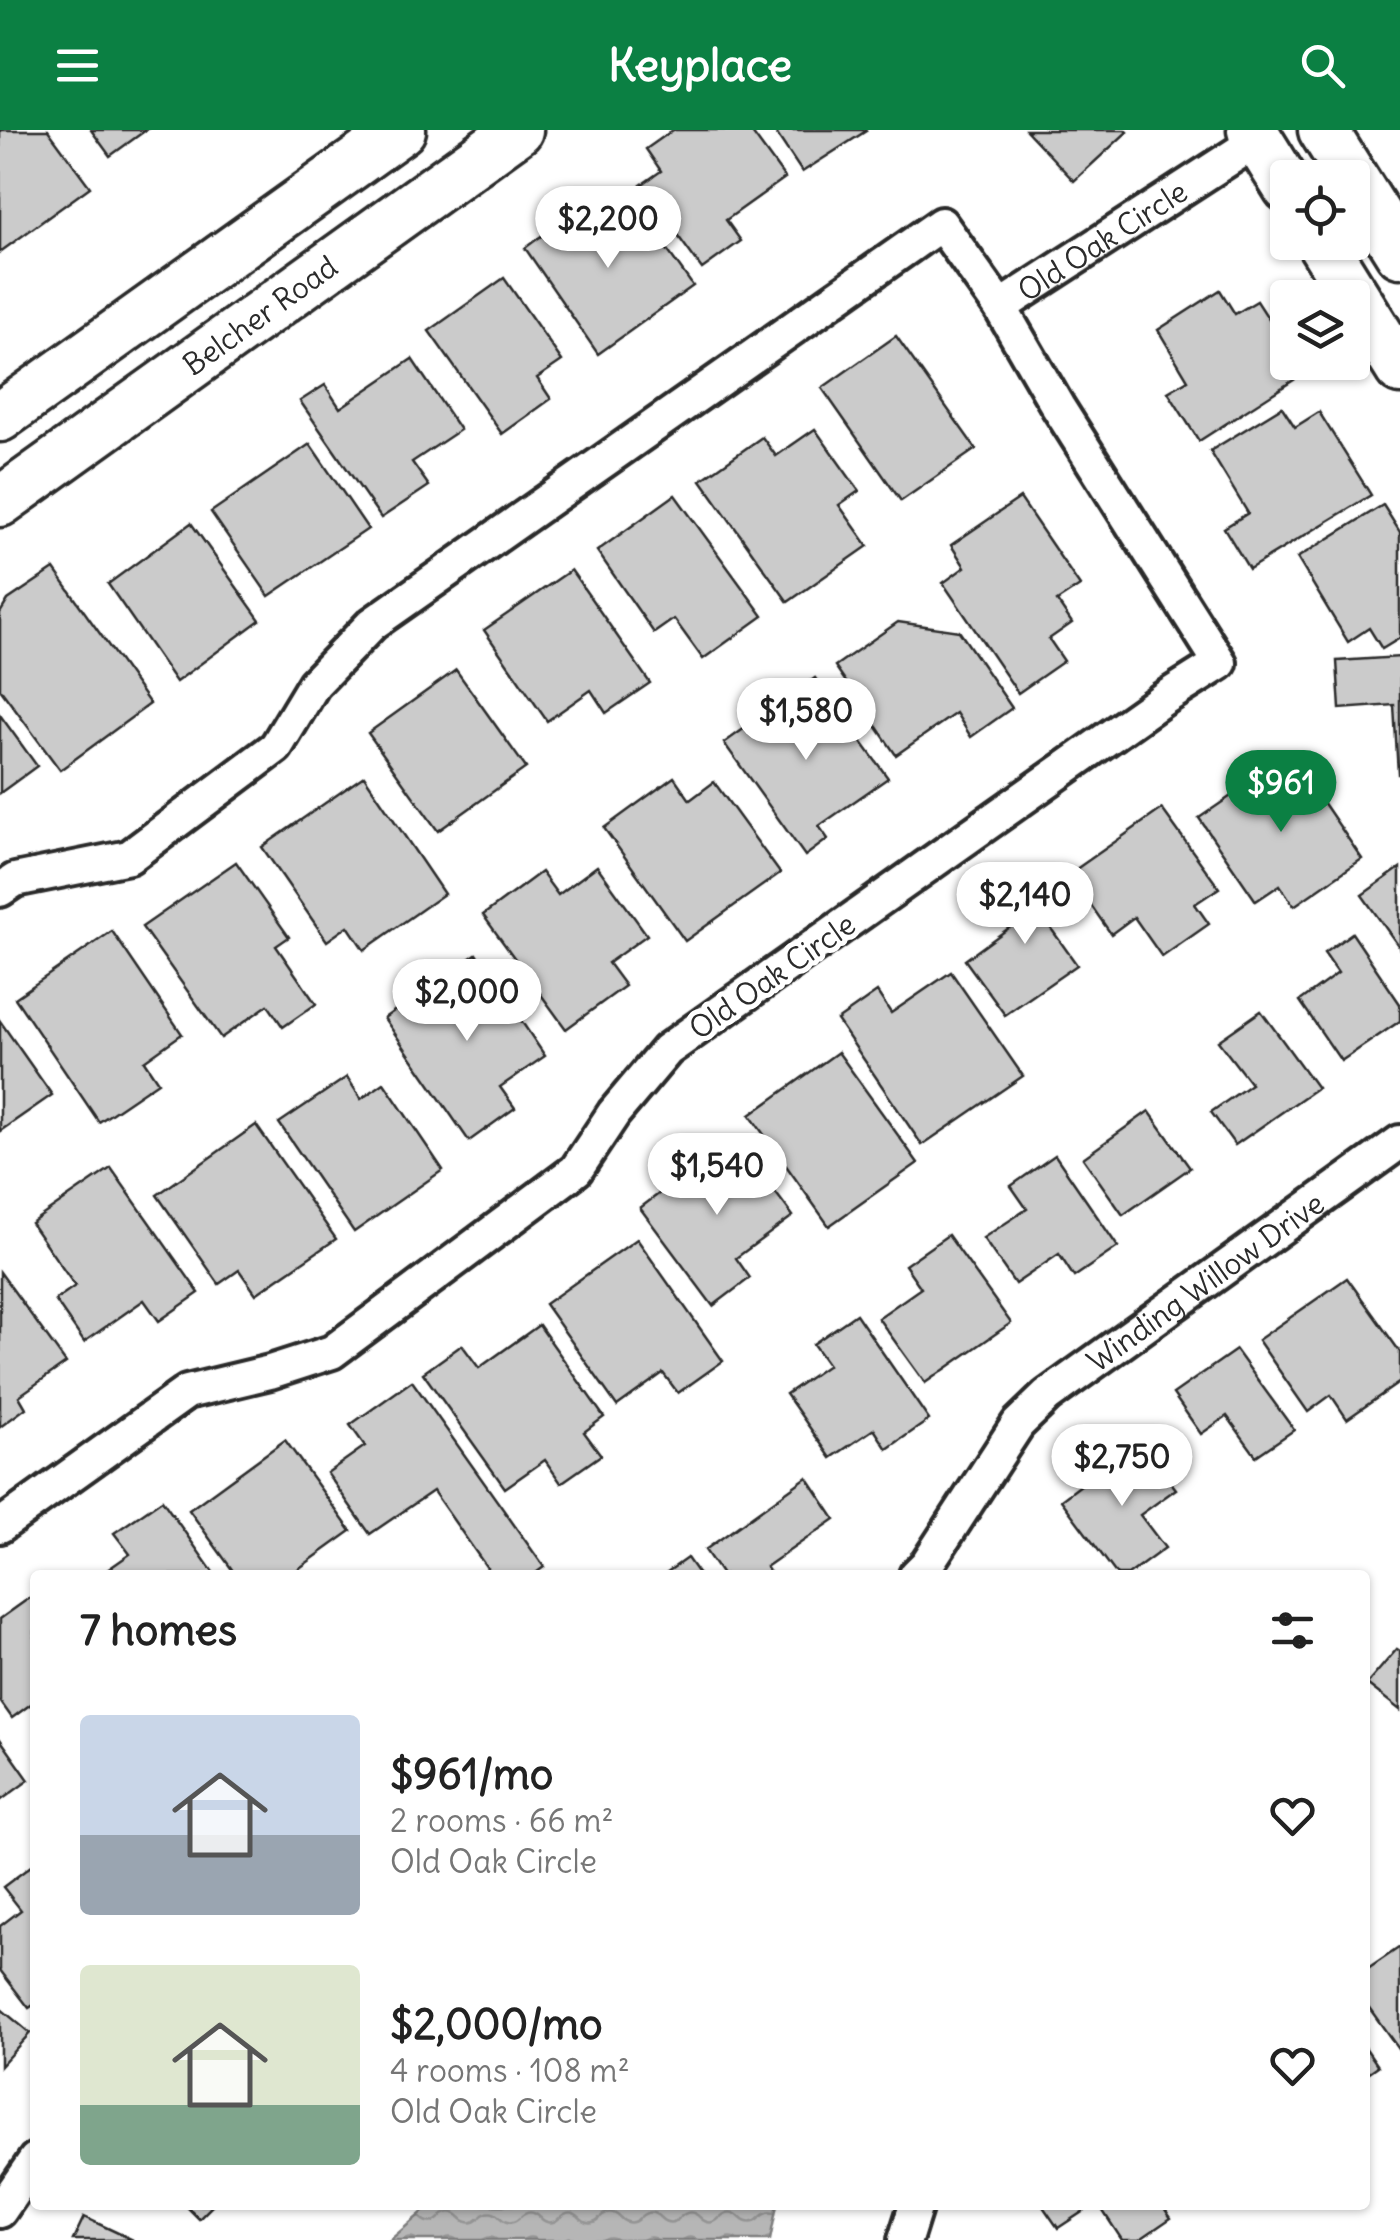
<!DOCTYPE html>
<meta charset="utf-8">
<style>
:root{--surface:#fff;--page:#f2f2f2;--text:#222;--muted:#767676;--accent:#0b8043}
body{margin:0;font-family:Delius,sans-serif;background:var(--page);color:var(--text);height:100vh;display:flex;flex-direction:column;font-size:38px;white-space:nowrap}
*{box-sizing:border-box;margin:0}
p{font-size:32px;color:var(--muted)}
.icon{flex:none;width:55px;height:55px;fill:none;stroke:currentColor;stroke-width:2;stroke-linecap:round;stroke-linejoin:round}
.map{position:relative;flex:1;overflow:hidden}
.side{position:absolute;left:30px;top:1440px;width:1340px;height:640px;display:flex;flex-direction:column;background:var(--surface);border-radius:10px;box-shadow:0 2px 8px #0004}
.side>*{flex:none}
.controls{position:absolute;left:1270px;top:30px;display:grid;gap:20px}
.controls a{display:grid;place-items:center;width:100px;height:100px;border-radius:10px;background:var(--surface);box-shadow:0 2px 8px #0004;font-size:50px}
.price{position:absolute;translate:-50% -85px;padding:0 22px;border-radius:35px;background:#fff;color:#222;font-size:32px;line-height:65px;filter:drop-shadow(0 2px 5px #0008)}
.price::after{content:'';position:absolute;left:50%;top:60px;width:30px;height:22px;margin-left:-15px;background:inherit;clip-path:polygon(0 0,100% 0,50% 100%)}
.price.current{background:var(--accent);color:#fff}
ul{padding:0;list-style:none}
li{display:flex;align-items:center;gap:30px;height:250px;padding:0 50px}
li span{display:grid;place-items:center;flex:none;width:280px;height:200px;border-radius:10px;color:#555}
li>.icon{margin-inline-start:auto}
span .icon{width:120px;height:120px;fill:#fffc;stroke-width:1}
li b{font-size:42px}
h2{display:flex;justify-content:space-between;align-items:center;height:120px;padding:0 50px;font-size:42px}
header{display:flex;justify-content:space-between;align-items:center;height:130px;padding:0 50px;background:var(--accent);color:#fff;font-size:45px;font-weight:800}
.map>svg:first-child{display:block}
.water{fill:url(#water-waves);stroke:#7e7e7e;stroke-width:2.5}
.building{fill:#cbcbcb;stroke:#2b2b2b;stroke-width:2.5}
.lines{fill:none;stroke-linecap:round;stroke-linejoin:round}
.minor-casing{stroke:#2b2b2b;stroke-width:40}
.secondary-casing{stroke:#2b2b2b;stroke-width:55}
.minor{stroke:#fff;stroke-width:32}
.secondary{stroke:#fff;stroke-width:48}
.labels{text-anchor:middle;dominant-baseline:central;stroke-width:10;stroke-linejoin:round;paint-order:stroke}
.street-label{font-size:30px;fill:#2b2b2b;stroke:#fff}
</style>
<header><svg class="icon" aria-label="menu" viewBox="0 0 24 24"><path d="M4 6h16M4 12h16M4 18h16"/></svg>Keyplace<svg class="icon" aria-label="search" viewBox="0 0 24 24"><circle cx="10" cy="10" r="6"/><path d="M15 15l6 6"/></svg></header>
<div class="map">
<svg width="1400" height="2110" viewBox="0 0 1400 2110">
<defs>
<pattern id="water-waves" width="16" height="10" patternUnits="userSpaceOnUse" patternTransform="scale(2.5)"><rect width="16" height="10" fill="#b6b6b6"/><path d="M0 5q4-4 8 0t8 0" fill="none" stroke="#949494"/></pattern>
</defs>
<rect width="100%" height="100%" fill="#fff"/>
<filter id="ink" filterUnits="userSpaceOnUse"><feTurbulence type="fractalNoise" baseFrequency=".01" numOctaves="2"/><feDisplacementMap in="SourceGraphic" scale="20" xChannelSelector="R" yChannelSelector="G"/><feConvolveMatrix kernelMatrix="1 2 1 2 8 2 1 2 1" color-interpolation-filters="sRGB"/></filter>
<g filter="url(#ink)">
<polygon class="water" points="431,2075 777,2075 770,2110 390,2110"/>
<g class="building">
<polygon points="0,0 48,0 90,57 0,122"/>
<polygon points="91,0 146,0 110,26"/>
<polygon points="673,0 750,0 785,48 726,90 741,111 702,139 641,55 661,41 646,19"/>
<polygon points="774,0 865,0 866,1 802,42"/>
<polygon points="1026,0 1125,0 1127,2 1074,51"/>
<polygon points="594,67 610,89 633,72 693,156 598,224 525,118"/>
<polygon points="504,148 562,231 537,248 551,269 502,304 429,201"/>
<polygon points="1220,160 1235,184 1257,171 1288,219 1288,232 1296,232 1303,244 1199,311 1168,262 1188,250 1158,200"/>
<polygon points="896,206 976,319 901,371 822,258"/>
<polygon points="412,229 460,300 412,332 429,356 381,388 300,271 325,255 340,278"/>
<polygon points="1282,277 1295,297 1319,282 1371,365 1249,439 1224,398 1248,383 1210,321"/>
<polygon points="815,299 859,361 839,375 868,416 788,472 701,350 762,307 776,326"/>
<polygon points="310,314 368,399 269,466 211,382"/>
<polygon points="675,365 763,486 703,529 674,489 654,503 597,421"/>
<polygon points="1020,368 1080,456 1057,471 1072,493 1049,509 1064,531 1018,563 943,453 965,437 951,415"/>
<polygon points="1383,375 1400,402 1400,508 1382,519 1369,498 1348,512 1297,428"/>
<polygon points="191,393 260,490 176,552 108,454"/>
<polygon points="54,439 150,574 60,640 0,559 0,483 8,470"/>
<polygon points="571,440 650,553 606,583 591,560 547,591 484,500"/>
<polygon points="898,492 959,501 1012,578 971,607 956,583 896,625 835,536"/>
<polygon points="1400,527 1400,644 1398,644 1394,575 1340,579 1337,531"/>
<polygon points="456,540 526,638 438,701 368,603"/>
<polygon points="815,548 888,648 819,696 828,709 805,726 724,613"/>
<polygon points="0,585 37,636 0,663"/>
<polygon points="1291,625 1362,729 1294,776 1280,755 1256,771 1199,688"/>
<polygon points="364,646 444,764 364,820 348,796 327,811 262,717"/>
<polygon points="674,647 690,670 714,652 780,743 685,811 604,698"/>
<polygon points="1162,679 1219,758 1195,774 1209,794 1162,827 1134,787 1111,804 1069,744"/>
<polygon points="236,732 289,807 276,816 316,874 283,897 268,875 221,908 142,797"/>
<polygon points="597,736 647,805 608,833 625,856 566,899 483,785 541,742 558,765"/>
<polygon points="1400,738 1400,818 1362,765"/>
<polygon points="1047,742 1074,780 1050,797 1077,835 1005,885 965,830 1013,795 999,776"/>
<polygon points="112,801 182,904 144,931 158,952 99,992 15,868"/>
<polygon points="1352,803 1400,874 1400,891 1341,931 1300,871 1338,843 1324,823"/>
<polygon points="476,824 545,926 500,957 515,978 469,1011 384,888"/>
<polygon points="951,842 1023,946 922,1015 837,890 877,862 891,883"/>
<polygon points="1261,881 1317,958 1235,1015 1211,982 1251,954 1218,911"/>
<polygon points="0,891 52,965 0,1001"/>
<polygon points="838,922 918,1033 829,1096 750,985"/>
<polygon points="347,947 361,969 384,953 443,1040 354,1102 279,993"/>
<polygon points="1149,981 1190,1038 1123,1085 1083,1028"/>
<polygon points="256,995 336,1109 256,1164 239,1140 219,1154 157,1065"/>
<polygon points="734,1007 793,1086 736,1128 750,1148 713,1176 640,1078"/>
<polygon points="1055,1025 1118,1117 1074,1147 1059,1124 1015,1154 983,1108 1027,1079 1011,1056"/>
<polygon points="111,1038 199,1163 159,1191 144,1170 84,1212 55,1170 75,1156 31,1093"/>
<polygon points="948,1105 1011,1193 925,1253 878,1188 921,1158 905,1135"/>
<polygon points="637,1109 723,1231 678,1263 663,1243 617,1276 545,1174"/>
<polygon points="0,1142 66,1233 19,1266 26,1278 0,1297"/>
<polygon points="1347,1148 1400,1222 1400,1252 1347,1289 1331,1265 1308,1282 1258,1210"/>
<polygon points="856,1184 929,1290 887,1319 874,1299 831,1328 786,1264 828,1235 813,1214"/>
<polygon points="539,1195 604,1287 584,1302 601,1325 561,1353 545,1330 505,1358 423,1243 462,1215 479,1238"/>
<polygon points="1236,1220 1294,1300 1256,1326 1227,1286 1201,1304 1173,1264"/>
<polygon points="412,1251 544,1437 533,1445 492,1445 433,1361 370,1404 327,1343 365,1316 350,1295"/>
<polygon points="285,1310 351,1401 294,1442 295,1445 236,1445 189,1380"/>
<polygon points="1139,1311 1176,1359 1140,1385 1165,1418 1128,1445 1117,1445 1061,1370"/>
<polygon points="807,1347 835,1389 766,1437 772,1445 722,1445 705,1420"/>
<polygon points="162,1370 215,1445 100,1445 130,1424 114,1403"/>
<polygon points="687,1428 699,1445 663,1445"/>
<polygon points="35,1464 35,1571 12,1588 0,1571 0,1489"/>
<polygon points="1397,1519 1400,1521 1400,1580 1367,1554"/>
<polygon points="0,1609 29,1650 0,1671"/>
<polygon points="35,1733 35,1874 29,1878 0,1840 0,1796 21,1780 3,1757"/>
<polygon points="1400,1817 1400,1921 1365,1872 1365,1841"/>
<polygon points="0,1878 30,1903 0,1936"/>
<polygon points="1365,1917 1378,1936 1365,1945"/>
<polygon points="185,2075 213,2075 199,2089"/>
<polygon points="1042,2075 1093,2075 1058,2098"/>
<polygon points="1099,2075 1162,2075 1171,2088 1139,2110 1122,2110"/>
<polygon points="84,2087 133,2110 73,2110"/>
</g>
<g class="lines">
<defs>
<g id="minor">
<path id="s1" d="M1000,177l258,-167"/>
<polyline points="0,760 15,750 129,727 276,617 314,554 372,494 941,94 1000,177 1058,277 1220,533 1163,569 667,920 614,983 576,1040 332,1222 270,1242 187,1262 0,1396"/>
<path id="s2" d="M916,1445l11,-11 91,-140 29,-28 353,-254"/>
<polyline points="0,2081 35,2030"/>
<polyline points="905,2110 916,2075"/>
</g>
<g id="secondary">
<polyline points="1252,0 1288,58"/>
<polyline points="1323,0 1400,123"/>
<polyline points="1321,112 1400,239"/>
<polyline points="0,287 401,0"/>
<path id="s3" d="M0,372l518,-372"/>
</g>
</defs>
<use href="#minor" class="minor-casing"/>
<use href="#secondary" class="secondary-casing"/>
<use href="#minor" class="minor"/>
<use href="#secondary" class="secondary"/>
</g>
</g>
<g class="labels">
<g class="street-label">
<text stroke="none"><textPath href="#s1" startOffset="122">Old Oak Circle</textPath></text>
<text stroke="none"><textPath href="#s3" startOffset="320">Belcher Road</textPath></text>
<text transform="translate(772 846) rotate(-35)">Old Oak Circle</text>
<text stroke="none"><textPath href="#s2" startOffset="418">Winding Willow Drive</textPath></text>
</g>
</g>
</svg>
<div class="controls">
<a><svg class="icon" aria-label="locate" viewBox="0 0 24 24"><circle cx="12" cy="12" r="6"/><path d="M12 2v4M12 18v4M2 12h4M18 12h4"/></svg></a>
<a><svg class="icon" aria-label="layers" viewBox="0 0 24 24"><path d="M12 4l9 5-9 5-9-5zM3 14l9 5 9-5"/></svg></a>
</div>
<b class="price" style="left:608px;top:141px">$2,200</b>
<b class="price" style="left:806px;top:633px">$1,580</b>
<b class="price current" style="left:1281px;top:705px">$961</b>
<b class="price" style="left:1025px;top:817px">$2,140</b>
<b class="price" style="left:467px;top:914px">$2,000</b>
<b class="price" style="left:717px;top:1088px">$1,540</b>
<b class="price" style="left:1122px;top:1379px">$2,750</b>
<section class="side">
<h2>7 homes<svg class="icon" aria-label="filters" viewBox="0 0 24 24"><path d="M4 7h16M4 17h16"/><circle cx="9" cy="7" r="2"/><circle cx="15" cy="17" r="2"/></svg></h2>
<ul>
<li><span style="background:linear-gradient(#c9d6e8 60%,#9aa5b1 0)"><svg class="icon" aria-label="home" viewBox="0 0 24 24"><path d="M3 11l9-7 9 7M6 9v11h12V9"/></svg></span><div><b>$961/mo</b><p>2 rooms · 66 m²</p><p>Old Oak Circle</p></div><svg class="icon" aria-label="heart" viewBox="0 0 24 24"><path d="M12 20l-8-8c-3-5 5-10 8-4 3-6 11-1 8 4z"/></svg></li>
<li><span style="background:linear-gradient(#dfe7d0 70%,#7fa58c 0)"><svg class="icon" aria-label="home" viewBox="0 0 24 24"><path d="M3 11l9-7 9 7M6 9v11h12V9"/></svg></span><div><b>$2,000/mo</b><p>4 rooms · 108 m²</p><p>Old Oak Circle</p></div><svg class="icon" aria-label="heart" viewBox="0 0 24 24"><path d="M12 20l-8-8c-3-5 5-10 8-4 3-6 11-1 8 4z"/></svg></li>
</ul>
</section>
</div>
